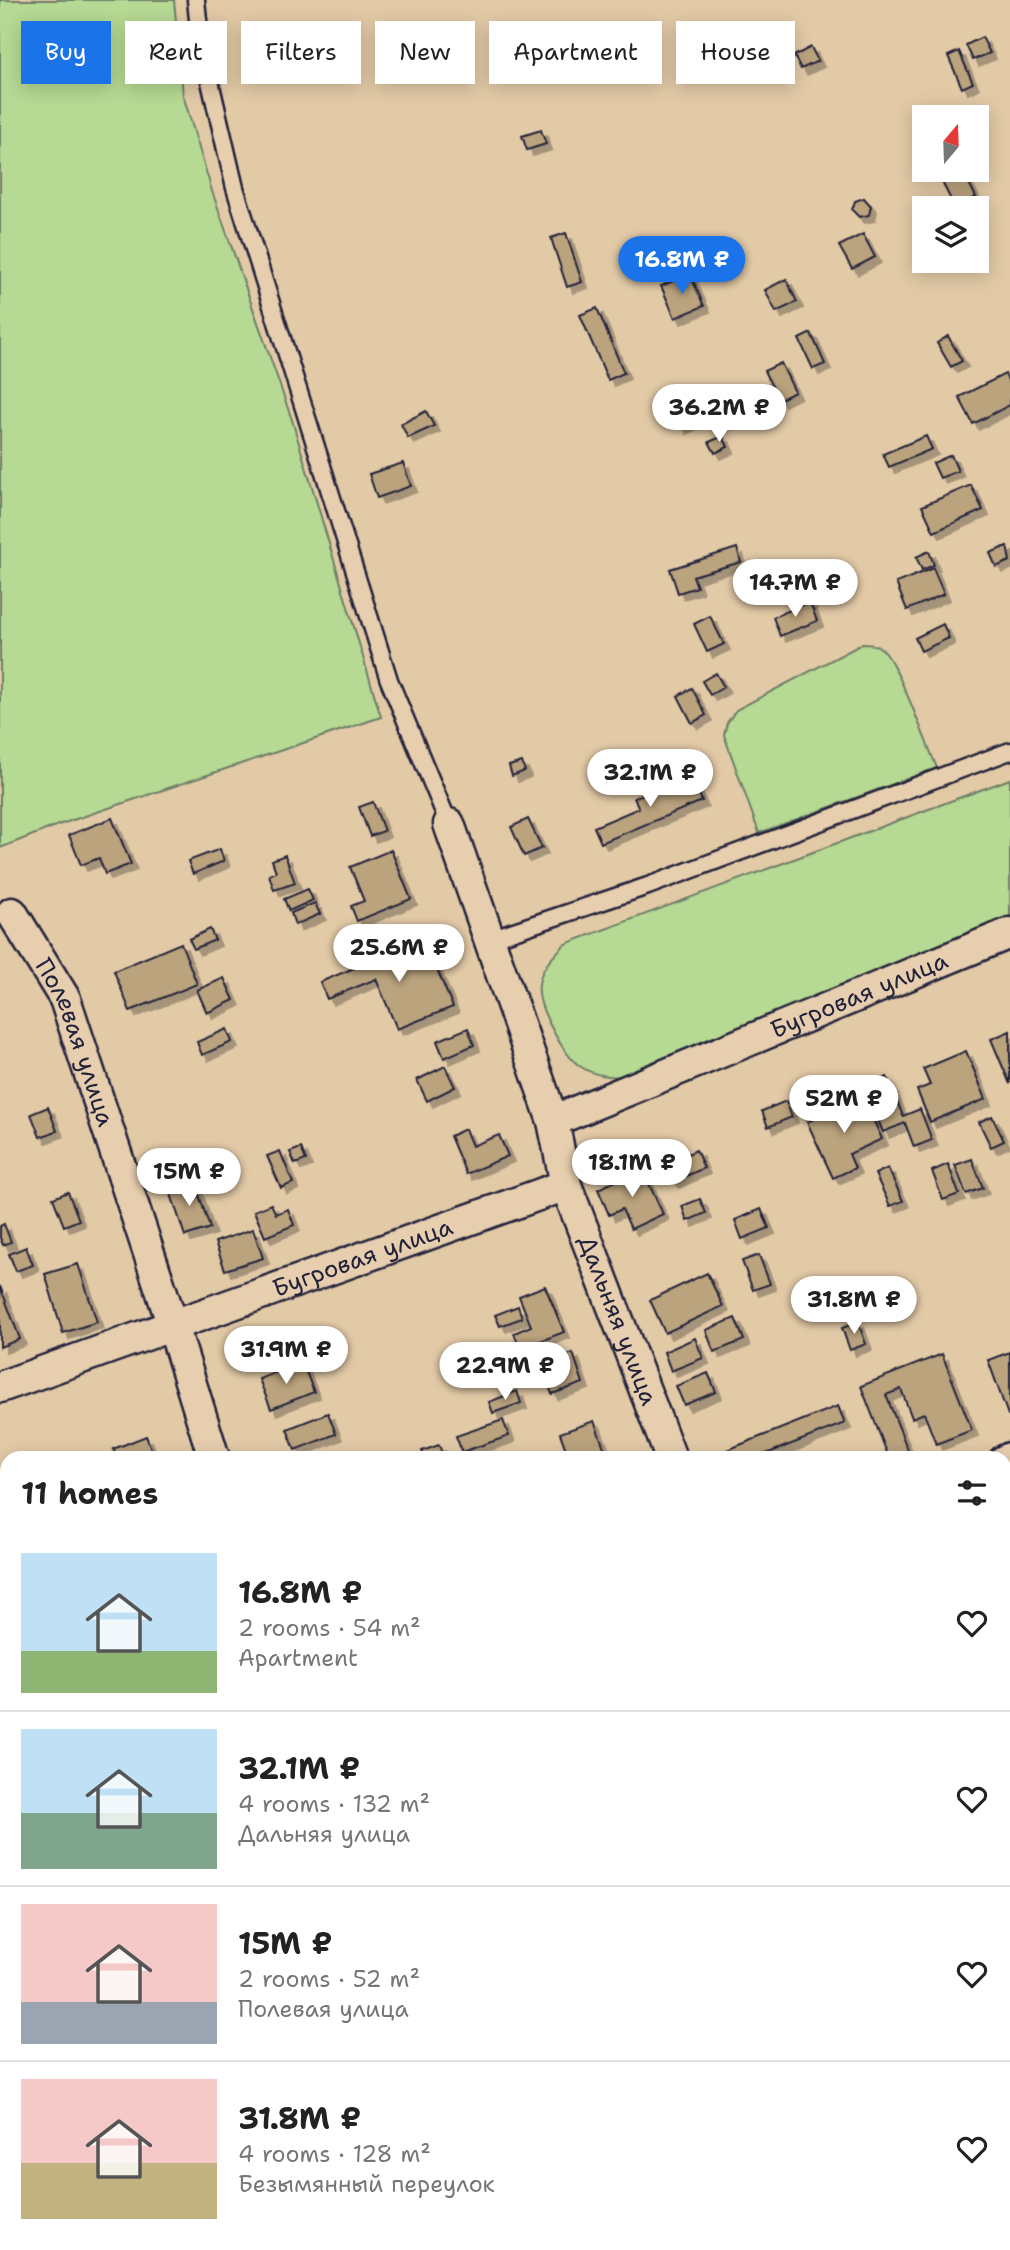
<!DOCTYPE html>
<meta charset="utf-8">
<style>
:root{--surface:#fff;--page:#f2f2f2;--text:#222;--muted:#767676;--line:#e0e0e0;--accent:#1a73e8}
body{margin:0;font-family:"Shantell Sans",sans-serif;background:var(--page);color:var(--text);height:100vh;display:flex;flex-direction:column;font-size:26px;white-space:nowrap}
*{box-sizing:border-box;margin:0}
p{font-size:23px;color:var(--muted)}
.icon{flex:none;width:38px;height:38px;fill:none;stroke:currentColor;stroke-width:2;stroke-linecap:round;stroke-linejoin:round}
.map{position:relative;flex:1;overflow:hidden}
.drawer{position:absolute;left:0px;top:1451px;width:1012px;height:800px;display:flex;flex-direction:column;background:var(--surface);border-radius:21px 21px 0 0;box-shadow:0 4px 18px #0003}
.drawer>*{flex:none}
.hud{position:absolute;left:21px;top:21px;width:970px;height:63px;display:flex;gap:14px}
.needle{width:46px;rotate:19deg}
.controls{position:absolute;left:912px;top:105px;display:grid;gap:14px}
.controls a{display:grid;place-items:center;width:77px;height:77px;border-radius:0px;background:var(--surface);box-shadow:0 4px 18px #0003;font-size:35px}
.price{position:absolute;translate:-50% -60px;padding:0 16px;border-radius:24px;background:#fff;color:#222;font-size:23px;line-height:46px;filter:drop-shadow(0 2px 4px #0008)}
.price::after{content:'';position:absolute;left:50%;top:42px;width:21px;height:16px;margin-left:-10px;background:inherit;clip-path:polygon(0 0,100% 0,50% 100%)}
.price.on{background:var(--accent);color:#fff}
ul{padding:0;list-style:none}
li{display:flex;align-items:center;gap:21px;height:175px;padding:0 21px}
li+li{border-top:2px solid var(--line)}
li span{display:grid;place-items:center;flex:none;width:196px;height:140px;border-radius:0px;color:#555}
li>.icon{margin-inline-start:auto}
span .icon{width:84px;height:84px;fill:#fffc;stroke-width:1}
li b{font-size:30px}
h2{display:flex;justify-content:space-between;align-items:center;height:84px;padding:0 21px;font-size:30px}
.tag{padding:0 24px;border-radius:0px;background:var(--surface);box-shadow:0 4px 18px #0003;font-size:24px;line-height:63px}
.tag.on{background:var(--accent);color:#fff}
.map>svg:first-child{display:block}
.green{fill:#b6d993;stroke:#6c7e67;stroke-width:2}
.building{fill:#bba37e;stroke:#22223b;stroke-width:2;filter:url(#shadow)}
.lines{fill:none;stroke-linecap:round;stroke-linejoin:round}
.lane-casing{stroke:#22223b;stroke-width:21}
.street-casing{stroke:#22223b;stroke-width:35}
.lane{stroke:#e7ceaf;stroke-width:16}
.street{stroke:#e7ceaf;stroke-width:30}
.labels{text-anchor:middle;dominant-baseline:central;stroke-width:5;stroke-linejoin:round;paint-order:stroke}
.street-label{font-size:24px;fill:#22223b;stroke:#e7ceaf}
</style>
<div class="map">
<svg width="1010" height="2250" viewBox="0 0 1010 2250">
<defs>
<filter id="shadow"><feDropShadow dx="6" dy="6" stdDeviation="0" flood-color="#0004"/></filter>
</defs>
<rect width="100%" height="100%" fill="#e3caa7"/>
<filter id="ink" filterUnits="userSpaceOnUse"><feTurbulence type="fractalNoise" baseFrequency=".0143" numOctaves="2"/><feDisplacementMap in="SourceGraphic" scale="14" xChannelSelector="R" yChannelSelector="G"/><feConvolveMatrix kernelMatrix="1 2 1 2 8 2 1 2 1" color-interpolation-filters="sRGB"/></filter>
<g filter="url(#ink)">
<g class="green">
<polygon points="0,0 174,0 183,95 212,191 292,420 381,717 61,824 0,848"/>
<path d="M862,644c7,0 14,0 20,5 15,13 45,96 55,119l-178,65 -35,-98 3,-12 9,-13z"/>
<path d="M1010,779v151l-376,147c-49,1 -62,-9 -84,-52 -6,-12 -13,-27 -11,-41 2,-17 15,-28 26,-40z"/>
</g>
<g class="building">
<polygon points="982,37 990,53 973,60 966,45"/>
<polygon points="811,47 818,61 801,69 794,56"/>
<polygon points="959,51 973,83 962,88 948,56"/>
<polygon points="541,130 546,144 527,150 522,136"/>
<polygon points="963,171 976,197 955,208 942,182"/>
<polygon points="864,198 871,206 869,215 859,217 852,210 855,201"/>
<polygon points="566,233 582,282 567,287 551,238"/>
<polygon points="863,234 875,257 852,269 839,246"/>
<polygon points="690,274 704,306 675,318 661,286"/>
<polygon points="786,279 797,302 776,312 765,290"/>
<polygon points="597,308 624,373 608,380 580,315"/>
<polygon points="811,333 825,364 813,369 799,339"/>
<polygon points="948,336 962,361 951,367 937,343"/>
<polygon points="781,363 795,392 779,400 764,371"/>
<polygon points="1005,374 1010,384 1010,405 973,424 959,397"/>
<polygon points="677,392 691,423 681,428 666,397"/>
<polygon points="426,411 434,426 408,438 401,424"/>
<polygon points="723,436 728,447 715,453 709,442"/>
<polygon points="926,436 932,449 889,467 883,454"/>
<polygon points="951,455 958,471 940,478 933,463"/>
<polygon points="403,463 411,486 377,498 369,474"/>
<polygon points="971,485 983,510 934,532 922,506"/>
<polygon points="1007,546 1010,561 996,567 990,553"/>
<polygon points="737,548 741,562 693,576 697,587 678,593 670,569"/>
<polygon points="929,551 934,565 922,570 916,557"/>
<polygon points="933,568 944,594 907,610 896,583"/>
<polygon points="810,602 817,621 780,636 773,617"/>
<polygon points="710,616 724,644 707,652 694,624"/>
<polygon points="943,624 949,638 921,651 915,638"/>
<polygon points="716,673 724,687 710,695 702,681"/>
<polygon points="692,688 706,715 692,723 678,696"/>
<polygon points="522,762 525,771 512,776 509,766"/>
<polygon points="668,777 675,793 695,784 702,801 601,843 594,827 639,808 634,798 651,791 648,786"/>
<polygon points="373,802 384,831 370,836 359,807"/>
<polygon points="112,818 131,864 105,874 99,858 81,865 69,835"/>
<polygon points="528,819 542,848 524,856 511,827"/>
<polygon points="220,849 224,861 193,874 188,861"/>
<polygon points="391,850 411,899 357,921 351,906 364,901 350,867"/>
<polygon points="285,855 295,883 274,890 269,875 276,872 272,860"/>
<polygon points="308,889 313,900 289,911 284,899"/>
<polygon points="315,903 320,914 295,925 291,913"/>
<polygon points="210,929 215,940 194,949 189,939"/>
<polygon points="424,939 453,1007 397,1029 376,979 327,999 320,982"/>
<polygon points="181,943 197,984 130,1011 114,971"/>
<polygon points="224,978 234,1000 207,1013 197,990"/>
<polygon points="468,1028 474,1045 444,1058 437,1041"/>
<polygon points="227,1029 232,1042 202,1055 197,1042"/>
<polygon points="1010,1031 1010,1084 991,1039"/>
<polygon points="966,1051 986,1099 930,1122 917,1090 930,1085 923,1069"/>
<polygon points="445,1066 455,1087 427,1101 417,1080"/>
<polygon points="887,1077 903,1116 920,1109 932,1140 914,1147 905,1123 883,1132 864,1087"/>
<polygon points="863,1097 882,1139 849,1154 855,1168 833,1178 807,1122"/>
<polygon points="786,1101 792,1117 768,1127 762,1111"/>
<polygon points="48,1107 57,1131 40,1137 31,1114"/>
<polygon points="992,1116 1004,1141 991,1147 979,1122"/>
<polygon points="465,1129 472,1146 499,1135 508,1156 466,1174 450,1136"/>
<polygon points="301,1148 306,1160 295,1164 290,1152"/>
<polygon points="696,1150 704,1168 673,1182 664,1165"/>
<polygon points="280,1151 293,1183 281,1188 267,1156"/>
<polygon points="972,1159 983,1188 966,1194 955,1165"/>
<polygon points="948,1164 959,1194 943,1200 932,1171"/>
<polygon points="888,1168 903,1201 890,1206 875,1174"/>
<polygon points="642,1169 663,1214 631,1229 622,1209 609,1215 598,1189"/>
<polygon points="194,1180 210,1228 185,1236 169,1188"/>
<polygon points="68,1192 79,1220 64,1226 53,1198"/>
<polygon points="700,1199 706,1213 687,1221 682,1206"/>
<polygon points="271,1204 276,1214 288,1209 294,1225 265,1237 254,1211"/>
<polygon points="761,1209 769,1228 742,1239 735,1220"/>
<polygon points="4,1224 11,1242 3,1245 0,1238 0,1226"/>
<polygon points="253,1229 263,1258 225,1270 215,1242"/>
<polygon points="26,1247 33,1265 16,1271 9,1254"/>
<polygon points="759,1255 770,1284 753,1290 742,1261"/>
<polygon points="78,1264 97,1322 63,1333 45,1274"/>
<polygon points="707,1273 723,1306 665,1333 650,1300"/>
<polygon points="0,1286 20,1339 0,1347"/>
<polygon points="545,1286 564,1332 520,1349 514,1333 531,1326 519,1296"/>
<polygon points="518,1306 522,1318 500,1326 495,1315"/>
<polygon points="735,1318 744,1340 714,1352 706,1330"/>
<polygon points="858,1322 866,1344 850,1350 842,1328"/>
<polygon points="695,1338 703,1358 671,1371 664,1352"/>
<polygon points="502,1348 508,1364 491,1371 485,1354"/>
<polygon points="1010,1352 1010,1415 1008,1415 988,1360"/>
<polygon points="573,1353 583,1383 552,1394 541,1364"/>
<polygon points="942,1354 972,1430 936,1444 924,1413 912,1418 901,1389 886,1395 911,1458 889,1458 861,1386"/>
<polygon points="302,1362 314,1392 271,1409 259,1379"/>
<polygon points="708,1373 716,1392 684,1405 676,1386"/>
<polygon points="517,1391 521,1403 493,1413 489,1402"/>
<polygon points="838,1406 845,1423 756,1458 707,1458"/>
<polygon points="328,1413 336,1434 295,1450 287,1429"/>
<polygon points="503,1420 509,1436 462,1452 456,1436"/>
<polygon points="594,1421 605,1450 586,1458 569,1458 560,1433"/>
<polygon points="146,1436 155,1458 117,1458 113,1449"/>
<polygon points="439,1445 444,1458 425,1458 422,1451"/>
<polygon points="5,1497 7,1503 7,1544 3,1545 0,1536 0,1499"/>
<polygon points="1010,2156 1010,2209 1008,2212 1004,2209 1004,2164"/>
<polygon points="340,2244 387,2244 370,2250 342,2250"/>
<polygon points="851,2244 886,2244 889,2250 853,2250"/>
</g>
<g class="lines">
<defs>
<g id="lane">
<polyline points="196,0 200,39 235,188 389,680 449,824"/>
<polyline points="490,939 648,886 1010,751"/>
</g>
<g id="street">
<path id="s1" d="M449,824l104,297 13,64 105,273"/>
<path id="s2" d="M12,913l53,86 108,327 41,132"/>
<path id="s3" d="M553,1121l457,-188"/>
<path id="s4" d="M0,1387l566,-202"/>
<polyline points="1004,1461 1010,1458"/>
<polyline points="1004,1929 1010,1926"/>
<polyline points="1004,2021 1010,2025"/>
<polyline points="480,2244 483,2250"/>
<polyline points="938,2244 940,2250"/>
</g>
</defs>
<use href="#lane" class="lane-casing"/>
<use href="#street" class="street-casing"/>
<use href="#lane" class="lane"/>
<use href="#street" class="street"/>
</g>
</g>
<g class="labels">
<g class="street-label">
<text stroke="none"><textPath href="#s3" startOffset="331">Бугровая улица</textPath></text>
<text stroke="none"><textPath href="#s2" startOffset="145">Полевая улица</textPath></text>
<text stroke="none"><textPath href="#s4" startOffset="385">Бугровая улица</textPath></text>
<text stroke="none"><textPath href="#s1" startOffset="525">Дальняя улица</textPath></text>
</g>
</g>
</svg>
<div class="controls">
<a><svg class="needle" viewBox="-14 -14 28 28"><path d="M0-13l5 13h-10z" fill="#e53935"/><path d="M0 13l5-13h-10z" fill="#767676"/></svg></a>
<a><svg class="icon" aria-label="layers" viewBox="0 0 24 24"><path d="M12 4l9 5-9 5-9-5zM3 14l9 5 9-5"/></svg></a>
</div>
<b class="price on" style="left:682px;top:296px">16.8M ₽</b>
<b class="price" style="left:719px;top:444px">36.2M ₽</b>
<b class="price" style="left:795px;top:619px">14.7M ₽</b>
<b class="price" style="left:650px;top:809px">32.1M ₽</b>
<b class="price" style="left:399px;top:984px">25.6M ₽</b>
<b class="price" style="left:844px;top:1135px">52M ₽</b>
<b class="price" style="left:632px;top:1199px">18.1M ₽</b>
<b class="price" style="left:189px;top:1208px">15M ₽</b>
<b class="price" style="left:854px;top:1336px">31.8M ₽</b>
<b class="price" style="left:286px;top:1386px">31.9M ₽</b>
<b class="price" style="left:505px;top:1402px">22.9M ₽</b>
<div class="hud">
<a class="tag on">Buy</a>
<a class="tag">Rent</a>
<a class="tag">Filters</a>
<a class="tag">New</a>
<a class="tag">Apartment</a>
<a class="tag">House</a>
</div>
<section class="drawer">
<h2>11 homes<svg class="icon" aria-label="filters" viewBox="0 0 24 24"><path d="M4 7h16M4 17h16"/><circle cx="9" cy="7" r="2"/><circle cx="15" cy="17" r="2"/></svg></h2>
<ul>
<li><span style="background:linear-gradient(#bfe0f5 70%,#8fb573 0)"><svg class="icon" aria-label="home" viewBox="0 0 24 24"><path d="M3 11l9-7 9 7M6 9v11h12V9"/></svg></span><div><b>16.8M ₽</b><p>2 rooms · 54 m²</p><p>Apartment</p></div><svg class="icon" aria-label="heart" viewBox="0 0 24 24"><path d="M12 20l-8-8c-3-5 5-10 8-4 3-6 11-1 8 4z"/></svg></li>
<li><span style="background:linear-gradient(#bfe0f5 60%,#7fa58c 0)"><svg class="icon" aria-label="home" viewBox="0 0 24 24"><path d="M3 11l9-7 9 7M6 9v11h12V9"/></svg></span><div><b>32.1M ₽</b><p>4 rooms · 132 m²</p><p>Дальняя улица</p></div><svg class="icon" aria-label="heart" viewBox="0 0 24 24"><path d="M12 20l-8-8c-3-5 5-10 8-4 3-6 11-1 8 4z"/></svg></li>
<li><span style="background:linear-gradient(#f6c9c9 70%,#9aa5b1 0)"><svg class="icon" aria-label="home" viewBox="0 0 24 24"><path d="M3 11l9-7 9 7M6 9v11h12V9"/></svg></span><div><b>15M ₽</b><p>2 rooms · 52 m²</p><p>Полевая улица</p></div><svg class="icon" aria-label="heart" viewBox="0 0 24 24"><path d="M12 20l-8-8c-3-5 5-10 8-4 3-6 11-1 8 4z"/></svg></li>
<li><span style="background:linear-gradient(#f6c9c9 60%,#c2b280 0)"><svg class="icon" aria-label="home" viewBox="0 0 24 24"><path d="M3 11l9-7 9 7M6 9v11h12V9"/></svg></span><div><b>31.8M ₽</b><p>4 rooms · 128 m²</p><p>Безымянный переулок</p></div><svg class="icon" aria-label="heart" viewBox="0 0 24 24"><path d="M12 20l-8-8c-3-5 5-10 8-4 3-6 11-1 8 4z"/></svg></li>
</ul>
</section>
</div>
